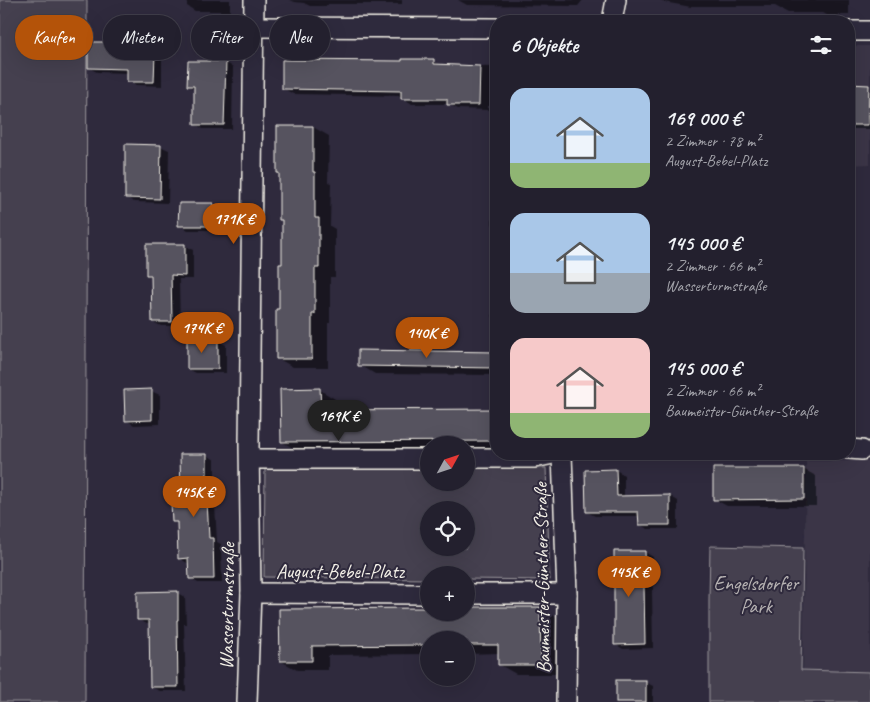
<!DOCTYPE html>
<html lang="de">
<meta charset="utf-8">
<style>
:root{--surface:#23202e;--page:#2b2836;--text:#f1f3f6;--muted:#a3a3aa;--line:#403e4a;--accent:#b45309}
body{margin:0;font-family:Caveat,sans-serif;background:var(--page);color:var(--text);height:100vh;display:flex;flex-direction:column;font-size:19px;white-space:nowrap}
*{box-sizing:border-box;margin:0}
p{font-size:16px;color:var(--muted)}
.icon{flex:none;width:28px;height:28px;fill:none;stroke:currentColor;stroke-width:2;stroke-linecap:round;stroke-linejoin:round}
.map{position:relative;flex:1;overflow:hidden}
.drawer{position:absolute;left:490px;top:15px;width:365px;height:445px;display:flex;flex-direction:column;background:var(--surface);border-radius:20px;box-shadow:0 5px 20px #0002,0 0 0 1px var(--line)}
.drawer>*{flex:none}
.top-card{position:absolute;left:15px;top:15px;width:400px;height:45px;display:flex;gap:10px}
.needle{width:32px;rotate:50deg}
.buttons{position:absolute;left:420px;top:436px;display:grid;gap:10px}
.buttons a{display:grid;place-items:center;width:55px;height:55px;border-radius:50%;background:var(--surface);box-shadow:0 5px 20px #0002,0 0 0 1px var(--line);font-size:25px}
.price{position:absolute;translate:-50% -42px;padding:0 11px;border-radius:18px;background:var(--accent);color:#fff;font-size:16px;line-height:32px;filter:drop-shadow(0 1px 2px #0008)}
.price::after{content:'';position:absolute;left:50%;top:30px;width:15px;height:11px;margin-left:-8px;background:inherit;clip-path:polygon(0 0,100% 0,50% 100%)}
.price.current{background:#222;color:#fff}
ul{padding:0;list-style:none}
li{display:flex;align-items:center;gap:15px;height:125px;padding:0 20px}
li span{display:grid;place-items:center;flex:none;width:140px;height:100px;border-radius:15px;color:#555}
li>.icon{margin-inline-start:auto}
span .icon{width:60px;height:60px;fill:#fffc;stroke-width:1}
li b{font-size:21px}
h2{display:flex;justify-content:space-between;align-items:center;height:60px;padding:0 20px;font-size:21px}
.pill{padding:0 18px;border-radius:22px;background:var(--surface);box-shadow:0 5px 20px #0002,0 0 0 1px var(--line);font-size:18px;line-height:45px}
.pill.current{background:var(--accent);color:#fff}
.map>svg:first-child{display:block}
.built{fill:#3b3647}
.green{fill:#454050;stroke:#9c989c;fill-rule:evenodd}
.shadow{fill:#0007}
.building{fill:#56525f;stroke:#f4f1e8}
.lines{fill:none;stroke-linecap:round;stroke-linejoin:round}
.street-casing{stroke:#f4f1e8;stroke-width:22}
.street{stroke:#2f2a3d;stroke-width:19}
.labels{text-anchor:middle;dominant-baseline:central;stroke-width:4;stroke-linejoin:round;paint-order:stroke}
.street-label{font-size:20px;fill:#f4f1e8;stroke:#2f2a3d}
.park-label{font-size:20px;fill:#b7b3b3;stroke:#2f2a3d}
</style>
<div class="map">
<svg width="870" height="702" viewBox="0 0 870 702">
<rect width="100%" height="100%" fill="#2f2a3d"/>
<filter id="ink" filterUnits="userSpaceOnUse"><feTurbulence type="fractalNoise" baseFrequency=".02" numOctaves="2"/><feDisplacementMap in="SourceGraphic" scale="10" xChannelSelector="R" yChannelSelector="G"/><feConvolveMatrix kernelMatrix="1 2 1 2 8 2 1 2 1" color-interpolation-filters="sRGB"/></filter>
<g filter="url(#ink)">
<g class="built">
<polygon points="849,46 870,46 870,164 849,165"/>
<polygon points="806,461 870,461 870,671 803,670"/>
</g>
<g class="green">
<polygon points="0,0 87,0 85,702 0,702"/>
<path d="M265,468h164v14h37v-14h80l4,112 -84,-1v-4h-37v4l-165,-2zM429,510h37v38h-37z"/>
<polygon points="710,546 803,548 801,670 870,672 870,702 709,702 709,600"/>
</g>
<g class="shadow">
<polygon points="187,0 230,0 230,11 195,11 187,6"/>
<polygon points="290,0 402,0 402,4 328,4 328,6 310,6 304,3 295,2"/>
<polygon points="458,0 583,0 578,6 467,5"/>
<polygon points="661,0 849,0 849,15 827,15 823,13 788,13 775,6 691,6 691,7 664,2"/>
<polygon points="112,43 120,48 120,54 154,55 162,59 162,86 136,85 128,81 128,73 97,72 89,68"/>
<polygon points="433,61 442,66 496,67 496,106 488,106 488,110 458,109 448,104 412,104 403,98 403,96 293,94 283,88 403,62"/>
<polygon points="225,62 233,67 232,129 203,129 195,124 195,89 189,86"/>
<polygon points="849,86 870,87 870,129 849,129"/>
<polygon points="313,127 329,136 328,182 331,183 330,226 335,229 335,277 330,277 330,323 328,323 328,367 293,367 277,358 283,266 283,221 280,219 281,174 278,173"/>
<polygon points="160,146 169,150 168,203 134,202 126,197"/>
<polygon points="493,179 496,179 496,227 492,224"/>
<polygon points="180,204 213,204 221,209 221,230 188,230 180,225"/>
<polygon points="185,246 193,250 193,279 179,279 180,326 161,326 153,322 152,278 147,274"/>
<polygon points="492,272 496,272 496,319 492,316"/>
<polygon points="218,341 226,345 226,373 196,373 188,369"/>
<polygon points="360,351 496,353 496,375 375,374 360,365"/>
<polygon points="282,390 320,390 335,399 336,411 496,410 496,449 466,449 466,445 429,445 429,450 297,450 282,442"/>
<polygon points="151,391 160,395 160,424 134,425 126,420"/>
<polygon points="207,455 215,460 215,486 214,486 217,542 221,544 222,583 198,583 190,578 190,563 187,563 179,558 179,524 174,521"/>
<polygon points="803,469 816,476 816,506 727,506 714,499"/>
<polygon points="616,470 624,475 624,497 670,496 678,501 678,529 648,529 640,525 640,516 595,516 587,512"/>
<polygon points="645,552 653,557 653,590 652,590 653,648 623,649 615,644"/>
<polygon points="177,593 185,597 186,624 184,624 186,691 160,691 151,687 150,624 147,624 139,620"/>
<polygon points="540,608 556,617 556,674 516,674 500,665 500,653 466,654 466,640 429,640 429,654 328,655 328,670 297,670 281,661 281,610 466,612"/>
<polygon points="645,682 653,686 653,702 617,702"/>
</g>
<g class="building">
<polygon points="88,42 112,42 112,53 155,53 154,82 127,82 127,69 88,68"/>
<polygon points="402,59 434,59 434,64 480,66 479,105 447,105 447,99 401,99 401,91 282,89 282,60 402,61"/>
<polygon points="188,61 226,61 224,125 194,125 194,86 187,86"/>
<polygon points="849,84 869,85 868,125 849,125"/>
<polygon points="277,126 313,126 313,172 315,172 315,218 319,218 319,268 315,268 315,314 312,314 312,359 276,359 276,309 279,309 279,264 282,264 282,220 279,220 279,173 277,173"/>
<polygon points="125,144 161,145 160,199 125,198"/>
<polygon points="179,203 213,203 213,226 178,226"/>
<polygon points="146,244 185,244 185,276 171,275 172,322 152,322 151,275 146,275"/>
<polygon points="187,339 218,340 218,369 187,369"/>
<polygon points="358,350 496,352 496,368 358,366"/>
<polygon points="320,388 321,410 496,409 496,441 281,442 280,389"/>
<polygon points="152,389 152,420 125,421 124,390"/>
<polygon points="180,454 207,454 207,482 206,482 209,538 213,538 214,579 189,579 188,558 178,559 177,522 172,522 171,502 181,502"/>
<polygon points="713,468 804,468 804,499 713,500"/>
<polygon points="616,469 617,496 670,495 670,525 639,525 638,512 586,512 585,470"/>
<polygon points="614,551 645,551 646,586 644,586 645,644 614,645"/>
<polygon points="178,591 178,620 177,620 178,687 150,687 149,620 137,620 137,592"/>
<polygon points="466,607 540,607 541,665 498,665 498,645 466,645 466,640 429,640 429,645 312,646 312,661 280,661 279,609 429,608 429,612 466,612"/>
<rect x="616" y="680" width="30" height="22"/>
</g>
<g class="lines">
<defs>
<g id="street">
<polyline points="612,21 616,0"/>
<polyline points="253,27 496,28"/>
<polyline points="849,31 870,31"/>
<polyline points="849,449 862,450"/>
<polyline points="562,454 567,594 566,702"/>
<polyline points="466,458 534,458 553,454"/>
<polyline points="250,459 429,459"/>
<polyline points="251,593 429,594"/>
<polyline points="466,594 567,594"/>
<polyline points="247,702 251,593 249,445 254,0"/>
</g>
</defs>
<use href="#street" class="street-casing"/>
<use href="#street" class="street"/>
</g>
</g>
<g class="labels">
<g class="street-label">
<text x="340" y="571">August-Bebel-Platz</text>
<text transform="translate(542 578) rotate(-91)">Baumeister-Günther-Straße</text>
<text transform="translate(227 606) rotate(-89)">Wasserturmstraße</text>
</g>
<g class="park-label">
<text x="756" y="583">Engelsdorfer<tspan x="756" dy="23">Park</tspan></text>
</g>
</g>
</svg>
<div class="buttons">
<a><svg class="needle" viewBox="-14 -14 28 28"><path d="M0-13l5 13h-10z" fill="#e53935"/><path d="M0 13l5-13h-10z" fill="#a3a3aa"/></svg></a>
<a><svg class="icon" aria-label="locate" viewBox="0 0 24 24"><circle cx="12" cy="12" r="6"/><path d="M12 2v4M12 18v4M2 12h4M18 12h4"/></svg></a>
<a>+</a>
<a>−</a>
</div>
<b class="price" style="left:234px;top:245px">171K €</b>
<b class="price" style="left:202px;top:354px">174K €</b>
<b class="price" style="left:427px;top:359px">140K €</b>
<b class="price current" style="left:339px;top:442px">169K €</b>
<b class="price" style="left:194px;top:518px">145K €</b>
<b class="price" style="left:629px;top:598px">145K €</b>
<div class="top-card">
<a class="pill current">Kaufen</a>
<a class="pill">Mieten</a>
<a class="pill">Filter</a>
<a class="pill">Neu</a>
</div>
<section class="drawer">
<h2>6 Objekte<svg class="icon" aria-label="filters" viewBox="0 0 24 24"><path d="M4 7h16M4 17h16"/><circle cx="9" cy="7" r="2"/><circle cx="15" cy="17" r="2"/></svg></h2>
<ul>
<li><span style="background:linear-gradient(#a9c7e8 75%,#8fb573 0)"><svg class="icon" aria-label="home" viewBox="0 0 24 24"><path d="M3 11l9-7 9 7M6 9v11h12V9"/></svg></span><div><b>169 000 €</b><p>2 Zimmer · 78 m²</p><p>August-Bebel-Platz</p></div></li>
<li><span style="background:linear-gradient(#a9c7e8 60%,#9aa5b1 0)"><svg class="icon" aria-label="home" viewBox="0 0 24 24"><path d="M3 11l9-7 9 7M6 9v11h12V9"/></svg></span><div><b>145 000 €</b><p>2 Zimmer · 66 m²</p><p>Wasserturmstraße</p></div></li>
<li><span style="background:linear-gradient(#f6c9c9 75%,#8fb573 0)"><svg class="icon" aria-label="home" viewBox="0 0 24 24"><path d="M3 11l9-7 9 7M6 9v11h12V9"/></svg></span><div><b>145 000 €</b><p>2 Zimmer · 66 m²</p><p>Baumeister-Günther-Straße</p></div></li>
</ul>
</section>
</div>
